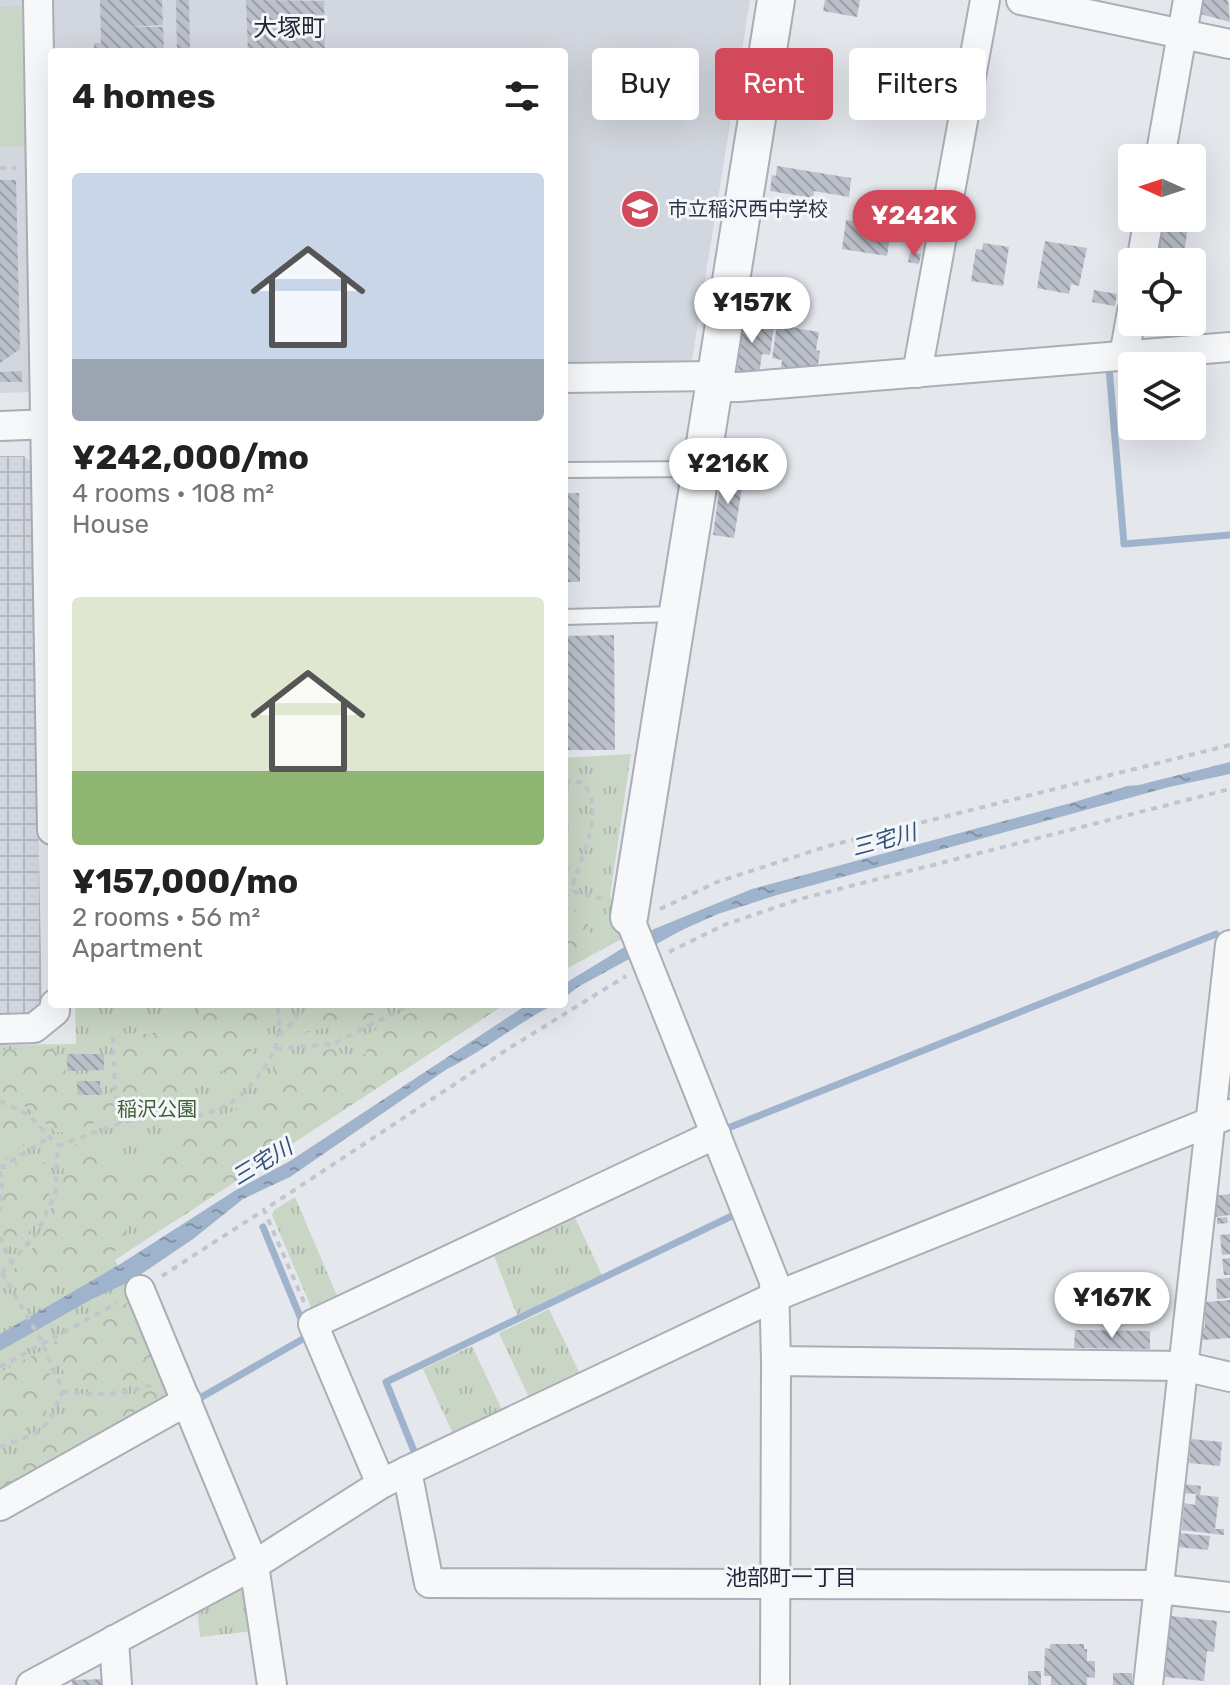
<!DOCTYPE html>
<meta charset="utf-8">
<style>
:root{--surface:#fff;--page:#f2f2f2;--text:#222;--muted:#767676;--accent:#d1495b}
body{margin:0;font-family:Rubik,"Noto Sans JP",sans-serif;background:var(--page);color:var(--text);height:100vh;display:flex;flex-direction:column;font-size:30px;white-space:nowrap}
*{box-sizing:border-box;margin:0}
p{font-size:26px;color:var(--muted)}
.icon{flex:none;width:44px;height:44px;fill:none;stroke:currentColor;stroke-width:2;stroke-linecap:round;stroke-linejoin:round}
.map{position:relative;flex:1;overflow:hidden}
.side{position:absolute;left:48px;top:48px;width:520px;height:960px;display:flex;flex-direction:column;background:var(--surface);border-radius:8px;box-shadow:0 8px 32px #0002}
.side>*{flex:none}
.banner{position:absolute;left:592px;top:48px;width:518px;height:72px;display:flex;gap:16px}
.needle{width:52px;rotate:273deg}
.buttons{position:absolute;left:1118px;top:144px;display:grid;gap:16px}
.buttons a{display:grid;place-items:center;width:88px;height:88px;border-radius:8px;background:var(--surface);box-shadow:0 8px 32px #0002;font-size:40px}
.price{position:absolute;translate:-50% -68px;padding:0 18px;border-radius:28px;background:#fff;color:#222;font-size:26px;line-height:52px;filter:drop-shadow(0 2px 4px #0008)}
.price::after{content:'';position:absolute;left:50%;top:48px;width:24px;height:18px;margin-left:-12px;background:inherit;clip-path:polygon(0 0,100% 0,50% 100%)}
.price.on{background:var(--accent);color:#fff}
ul{padding:0;list-style:none}
li{display:grid;align-content:center;gap:16px;height:424px;padding:0 24px}
li span{display:grid;place-items:center;height:248px;border-radius:8px;color:#555}
li>.icon{margin-inline-start:auto}
span .icon{width:144px;height:144px;fill:#fffc;stroke-width:1}
li b{font-size:34px}
h2{display:flex;justify-content:space-between;align-items:center;height:96px;padding:0 24px;font-size:34px}
.pill{padding:0 28px;border-radius:8px;background:var(--surface);box-shadow:0 8px 32px #0002;font-size:28px;line-height:72px}
.pill.on{background:var(--accent);color:#fff}
.map>svg:first-child{display:block}
.built{fill:#d2d6de}
.industrial{fill:url(#industrial-grid)}
.grass{fill:url(#grass-tufts)}
.forest{fill:url(#forest-crowns)}
.pitch{fill:#c9d6c5}
.water{fill:url(#water-ripples)}
.lines{fill:none;stroke-linecap:round;stroke-linejoin:round}
.stream{stroke:#9fb4cc;stroke-width:7}
.building{fill:url(#building-back-hatch)}
.service-casing{stroke:#a9aeb7;stroke-width:18}
.minor-casing{stroke:#a9aeb7;stroke-width:32}
.tertiary-casing{stroke:#a9aeb7;stroke-width:40}
.path{stroke:#c2c5cb;stroke-width:4;stroke-dasharray:6 6;stroke-linecap:butt}
.service{stroke:#f7f8fa;stroke-width:14}
.minor{stroke:#f7f8fa;stroke-width:28}
.tertiary{stroke:#f7f8fa;stroke-width:36}
.labels{text-anchor:middle;dominant-baseline:central;stroke-width:6;stroke-linejoin:round;paint-order:stroke}
.poi-label{font-size:20px;fill:#2b3445;stroke:#f4f6f9;text-anchor:start}
.park-label{font-size:20px;fill:#3f6138;stroke:#f4f6f9}
.water-label{font-size:22px;font-style:italic;fill:#34527a;stroke:#f4f6f9}
.neighbourhood-label{font-size:22px;fill:#1d2536;stroke:#f4f6f9}
.quarter-label{font-size:24px;fill:#1d2536;stroke:#f4f6f9}
</style>
<div class="map">
<svg width="1230" height="1685" viewBox="0 0 1230 1685">
<defs>
<pattern id="industrial-grid" width="8" height="8" patternUnits="userSpaceOnUse" patternTransform="scale(2)"><rect width="8" height="8" fill="#d2d6de"/><path d="M0 4h8M4 0v8" fill="none" stroke="#b4b8c0"/></pattern>
<pattern id="grass-tufts" width="24" height="20" patternUnits="userSpaceOnUse" patternTransform="scale(2)"><rect width="24" height="20" fill="#c9d6c5"/><path d="M3 7l-1-3M5 7V3M7 7l1-3M15 17l-1-3M17 17v-4M19 17l1-3" fill="none" stroke="#adb8ab"/></pattern>
<pattern id="forest-crowns" width="20" height="18" patternUnits="userSpaceOnUse" patternTransform="scale(2)"><rect width="20" height="18" fill="#c9d6c5"/><path d="M2 6a3 3 0 1 1 6 0M12 15a3 3 0 1 1 6 0" fill="none" stroke="#adb8ab"/></pattern>
<pattern id="water-ripples" width="26" height="14" patternUnits="userSpaceOnUse" patternTransform="scale(2)"><rect width="26" height="14" fill="#9fb4cc"/><path d="M2 4q2-2 4 0t4 0M15 11q2-2 4 0t4 0" fill="none" stroke="#8293a7"/></pattern>
<pattern id="building-back-hatch" width="6" height="6" patternUnits="userSpaceOnUse" patternTransform="scale(2)"><rect width="6" height="6" fill="#bbc0ca"/><path d="M-1 5l2 2M0 0l6 6M5-1l2 2" fill="none" stroke="#989da6"/></pattern>
</defs>
<rect width="100%" height="100%" fill="#e4e7ec"/>
<g class="built">
<polygon points="0,0 30,0 31,392 0,393"/>
<polygon points="51,0 750,0 691,366 564,368 564,52 52,52"/>
</g>
<polygon class="industrial" points="0,456 24,456 31,462 42,1006 36,1014 0,1015"/>
<g class="grass">
<polygon points="631,754 610,896 627,936 564,970 564,758"/>
<polygon points="75,1004 505,1004 115,1260 175,1397 0,1496 0,1045 76,1044"/>
<polygon points="295,1197 340,1303 314,1314 272,1215 274,1210"/>
<polygon points="571,1209 602,1275 517,1315 491,1248"/>
<polygon points="549,1309 582,1378 531,1402 499,1333"/>
<polygon points="472,1346 504,1414 455,1438 423,1369"/>
<polygon points="247,1582 254,1631 200,1637 197,1604"/>
</g>
<g class="forest">
<path d="M568,907c22,8 26,28 22,49l-26,14v-62z"/>
<path d="M202,1004h65l1,8 -16,23 -1,30 -9,11h-10l-18,-8c-17,7 -24,22 -28,40l-33,-1 -27,7 -6,-29 -3,-52 33,1 50,-21z"/>
<path d="M309,1004h74c-17,29 -67,16 -91,37l-6,-4z"/>
<path d="M428,1004h77l-333,219c-16,-4 -30,-5 -44,2l-5,19 -14,12 -4,14 -19,9 -37,5 -16,9 -12,2 -11,-16 1,-6c21,-22 43,-49 51,-80 3,-12 0,-27 4,-38 5,-11 16,-13 27,-16 18,9 27,20 37,38l15,-4 15,-36 25,-13 21,-3 27,-10 20,-14 26,-36 53,-12 16,7 17,-2 5,-11 -2,-9z"/>
<polygon points="46,1047 57,1053 66,1073 73,1076 77,1098 102,1098 110,1090 116,1116 66,1133 56,1132 17,1100 0,1094 0,1050"/>
<polygon points="0,1108 25,1121 26,1125 16,1132 26,1148 1,1162"/>
<path d="M29,1155l8,12 10,-6c17,28 -15,69 -34,90l-12,-20 4,-49 -3,-12z"/>
<path d="M129,1302l6,1 31,71c-33,12 -53,17 -89,15l-9,-10 -19,-34z"/>
<path d="M41,1351c13,29 13,37 3,68l-19,11 -25,7 1,-65z"/>
<polygon points="170,1386 175,1397 0,1496 0,1464 30,1456 37,1437 59,1420 74,1400 107,1402"/>
</g>
<polygon class="pitch" points="24,6 25,146 0,147 0,7"/>
<g class="water">
<polygon points="1230,762 1230,774 1169,787 777,895 718,914 682,930 578,987 564,998 564,984 654,929 752,889 1071,803 1127,786 1139,785"/>
<path d="M528,1004h27c-38,19 -71,47 -108,65l-157,108 -47,22 -50,40 -62,42 -39,18 -92,52v-17l122,-71 114,-73 54,-29z"/>
</g>
<g class="lines">
<g class="stream">
<polyline points="1109,368 1124,544 1230,535"/>
<polyline points="723,1130 1216,934"/>
<polyline points="200,1398 308,1336 263,1227"/>
<polyline points="416,1456 386,1382 736,1214"/>
</g>
</g>
<g class="building">
<polygon points="100,0 162,0 163,25 128,27 163,27 164,52 94,52 94,43 101,43"/>
<polygon points="176,0 189,0 190,52 177,52"/>
<polygon points="246,0 324,1 325,52 248,52"/>
<polygon points="825,0 860,0 857,17 823,11"/>
<polygon points="1203,0 1228,0 1230,22 1200,14"/>
<polygon points="777,166 851,178 849,197 814,191 813,198 770,191 772,175 776,176"/>
<polygon points="0,180 16,180 20,349 0,363"/>
<polygon points="855,217 892,223 887,256 842,249 846,220 854,221"/>
<polygon points="1169,218 1189,218 1183,262 1152,257 1159,223 1168,225"/>
<polygon points="1045,241 1087,248 1079,286 1071,284 1069,294 1037,288"/>
<polygon points="983,243 1009,247 1003,286 971,281 976,249 982,250"/>
<polygon points="910,252 921,254 919,264 908,262"/>
<polygon points="1094,290 1117,294 1115,306 1092,302"/>
<polygon points="738,319 774,325 770,355 762,354 759,374 737,371 739,356 732,355"/>
<polygon points="777,325 819,332 816,350 820,351 817,371 781,367 782,360 772,358"/>
<polygon points="22,371 22,382 0,382 0,372"/>
<polygon points="744,475 734,538 713,535 721,478"/>
<polygon points="564,493 579,493 580,582 564,582"/>
<polygon points="614,635 615,750 564,750 564,636"/>
<polygon points="67,1054 104,1054 104,1070 67,1071"/>
<rect x="77" y="1081" width="23" height="14"/>
<polygon points="1230,1194 1230,1215 1215,1217 1213,1196"/>
<polygon points="1227,1217 1228,1223 1217,1224 1217,1218"/>
<polygon points="1230,1234 1230,1254 1222,1255 1220,1235"/>
<polygon points="1230,1258 1230,1275 1224,1275 1222,1259"/>
<polygon points="1230,1278 1230,1298 1217,1299 1216,1279"/>
<polygon points="1230,1300 1230,1338 1202,1340 1200,1327 1205,1327 1205,1302"/>
<polygon points="1075,1330 1150,1331 1150,1349 1074,1348"/>
<polygon points="1191,1439 1222,1442 1220,1466 1189,1463"/>
<polygon points="1183,1484 1201,1486 1200,1495 1219,1497 1215,1529 1224,1529 1224,1535 1182,1530 1184,1503 1195,1505 1196,1494 1182,1493"/>
<polygon points="1178,1533 1210,1536 1208,1550 1177,1547"/>
<polygon points="1171,1616 1217,1621 1214,1652 1207,1651 1204,1681 1165,1677"/>
<polygon points="1050,1644 1084,1644 1084,1649 1087,1649 1087,1661 1095,1661 1095,1678 1087,1677 1087,1685 1051,1685 1051,1676 1044,1676 1045,1648 1050,1649"/>
<rect x="1028" y="1671" width="13" height="14"/>
<rect x="1113" y="1673" width="19" height="12"/>
<polygon points="106,1679 106,1685 72,1685 72,1680"/>
</g>
<g class="lines">
<defs>
<g id="service">
<polyline points="564,470 699,469"/>
<polyline points="564,617 676,614"/>
</g>
<g id="minor">
<polyline points="38,0 52,830"/>
<polyline points="1021,0 1230,44"/>
<polyline points="1160,158 1188,0"/>
<polyline points="1141,262 1149,218"/>
<polyline points="1124,356 1132,311"/>
<polyline points="917,373 985,0"/>
<polyline points="564,378 714,376"/>
<polyline points="713,387 739,387 1230,347"/>
<polyline points="0,426 52,424"/>
<polyline points="629,917 774,1281 776,1361 775,1685"/>
<polyline points="0,1029 34,1028 55,1011 55,1004"/>
<polyline points="140,1290 254,1565 272,1685"/>
<polyline points="776,1361 1183,1366 1230,1377"/>
<polyline points="407,1471 429,1583 1159,1585"/>
<polyline points="381,1484 313,1324 716,1134"/>
<polyline points="0,1506 187,1401"/>
<polyline points="1159,1589 1230,1597"/>
<polyline points="114,1640 117,1685"/>
<polyline points="31,1685 254,1565 381,1484 407,1471 774,1297 1230,1114"/>
<polyline points="1148,1685 1230,945"/>
</g>
<polyline id="tertiary" points="629,917 776,0"/>
</defs>
<use href="#service" class="service-casing"/>
<use href="#minor" class="minor-casing"/>
<use href="#tertiary" class="tertiary-casing"/>
<g class="path">
<polyline points="0,168 16,168"/>
<path d="M564,781l18,1c26,26 -3,79 -11,109"/>
<polyline points="564,881 571,891"/>
<polyline points="564,898 571,891 602,899"/>
<polyline points="660,909 717,882 828,846 1230,745"/>
<polyline points="669,952 724,925 800,899 1230,789"/>
<polyline points="279,1035 291,1024 303,1004"/>
<polyline points="113,1037 115,1090 120,1124"/>
<polyline points="275,1049 279,1025 278,1004"/>
<polyline points="0,1101 29,1115 58,1146"/>
<polyline points="0,1168 50,1137"/>
<polyline points="0,1171 2,1185 0,1211"/>
<polyline points="0,1237 10,1260"/>
<path d="M2,1273l35,-40 18,-39 3,-48c31,-11 63,-26 96,-30 10,-1 21,2 31,1 46,-3 70,-30 90,-68l58,-5 79,-40"/>
<path d="M2,1273l39,67 22,51c32,5 57,4 88,-6"/>
<polyline points="162,1276 264,1210"/>
<polyline points="304,1302 264,1210 511,1047 626,976"/>
<polyline points="0,1367 117,1303"/>
<polyline points="0,1447 34,1434 49,1421 63,1391"/>
</g>
<use href="#service" class="service"/>
<use href="#minor" class="minor"/>
<use href="#tertiary" class="tertiary"/>
</g>
<defs>
<symbol id="school-disc" viewBox="-11 -11 22 22"><circle r="9.5" fill="#d1495b" stroke="#f4f6f9"/><path d="M0-5L7-2L0 1L-7-2ZM-4 1L0 2.5L4 1V4Q0 6-4 4Z" fill="#fff"/></symbol>
</defs>
<g fill-rule="evenodd">
<use href="#school-disc" x="618" y="187" width="44" height="44"/>
</g>
<g class="labels">
<g class="poi-label">
<text x="668" y="209">市立稲沢西中学校</text>
</g>
<g class="park-label">
<text x="157" y="1109">稲沢公園</text>
</g>
<g class="water-label">
<text transform="translate(884 840) rotate(-15)">三宅川</text>
<text transform="translate(262 1162) rotate(-31)">三宅川</text>
</g>
<g class="neighbourhood-label">
<text x="791" y="1577">池部町一丁目</text>
</g>
<g class="quarter-label">
<text x="289" y="28">大塚町</text>
</g>
</g>
</svg>
<div class="buttons">
<a><svg class="needle" viewBox="-14 -14 28 28"><path d="M0-13l5 13h-10z" fill="#e53935"/><path d="M0 13l5-13h-10z" fill="#767676"/></svg></a>
<a><svg class="icon" aria-label="locate" viewBox="0 0 24 24"><circle cx="12" cy="12" r="6"/><path d="M12 2v4M12 18v4M2 12h4M18 12h4"/></svg></a>
<a><svg class="icon" aria-label="layers" viewBox="0 0 24 24"><path d="M12 4l9 5-9 5-9-5zM3 14l9 5 9-5"/></svg></a>
</div>
<b class="price on" style="left:914px;top:258px">¥242K</b>
<b class="price" style="left:752px;top:345px">¥157K</b>
<b class="price" style="left:728px;top:506px">¥216K</b>
<b class="price" style="left:1112px;top:1340px">¥167K</b>
<div class="banner">
<a class="pill">Buy</a>
<a class="pill on">Rent</a>
<a class="pill">Filters</a>
</div>
<section class="side">
<h2>4 homes<svg class="icon" aria-label="filters" viewBox="0 0 24 24"><path d="M4 7h16M4 17h16"/><circle cx="9" cy="7" r="2"/><circle cx="15" cy="17" r="2"/></svg></h2>
<ul>
<li><span style="background:linear-gradient(#c9d6e8 75%,#9aa5b1 0)"><svg class="icon" aria-label="home" viewBox="0 0 24 24"><path d="M3 11l9-7 9 7M6 9v11h12V9"/></svg></span><div><b>¥242,000/mo</b><p>4 rooms · 108 m²</p><p>House</p></div></li>
<li><span style="background:linear-gradient(#dfe7d0 70%,#8fb573 0)"><svg class="icon" aria-label="home" viewBox="0 0 24 24"><path d="M3 11l9-7 9 7M6 9v11h12V9"/></svg></span><div><b>¥157,000/mo</b><p>2 rooms · 56 m²</p><p>Apartment</p></div></li>
</ul>
</section>
</div>
